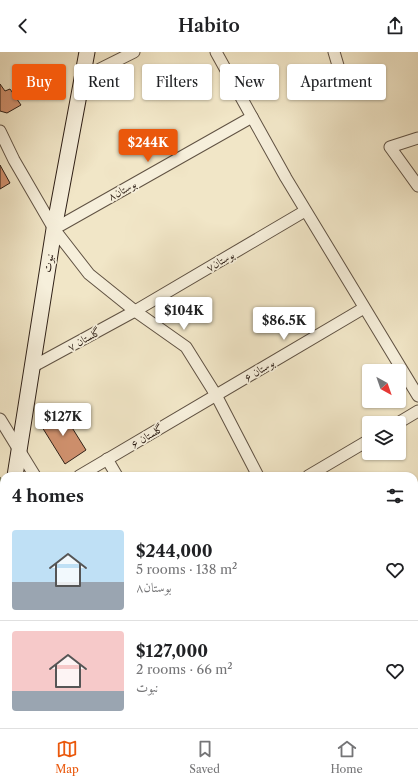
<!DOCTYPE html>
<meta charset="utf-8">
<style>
:root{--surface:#fff;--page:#f2f2f2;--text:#202124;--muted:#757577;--line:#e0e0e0;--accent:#ea580c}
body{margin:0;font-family:"Libre Caslon Text",Amiri,serif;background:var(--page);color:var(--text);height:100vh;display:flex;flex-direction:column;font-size:15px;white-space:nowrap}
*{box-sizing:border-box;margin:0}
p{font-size:13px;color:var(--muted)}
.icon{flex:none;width:22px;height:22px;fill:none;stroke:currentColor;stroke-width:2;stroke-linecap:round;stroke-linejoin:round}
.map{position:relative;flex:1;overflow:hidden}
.drawer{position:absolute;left:0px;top:420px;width:418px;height:256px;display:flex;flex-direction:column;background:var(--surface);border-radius:12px 12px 0 0;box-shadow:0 1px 3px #0004}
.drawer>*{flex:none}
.banner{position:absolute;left:12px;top:12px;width:394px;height:36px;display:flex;gap:8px}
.needle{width:26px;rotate:140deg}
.controls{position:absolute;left:362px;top:312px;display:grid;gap:8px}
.controls a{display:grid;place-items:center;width:44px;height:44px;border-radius:4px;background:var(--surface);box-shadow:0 1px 3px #0004;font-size:20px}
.price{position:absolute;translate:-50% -34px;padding:0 9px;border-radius:4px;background:#fff;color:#222;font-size:13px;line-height:26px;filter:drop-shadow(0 1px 2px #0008)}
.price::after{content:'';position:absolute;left:50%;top:24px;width:12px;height:9px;margin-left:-6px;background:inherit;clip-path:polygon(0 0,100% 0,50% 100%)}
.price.active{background:var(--accent);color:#fff}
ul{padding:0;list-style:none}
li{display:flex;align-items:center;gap:12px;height:100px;padding:0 12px}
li+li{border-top:1px solid var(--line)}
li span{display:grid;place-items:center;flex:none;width:112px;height:80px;border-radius:4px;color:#555}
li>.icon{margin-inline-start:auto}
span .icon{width:48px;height:48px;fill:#fffc;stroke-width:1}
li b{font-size:17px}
h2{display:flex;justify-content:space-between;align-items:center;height:48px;padding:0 12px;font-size:17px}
.chip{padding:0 14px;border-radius:4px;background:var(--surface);box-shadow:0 1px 3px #0004;font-size:14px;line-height:36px}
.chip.active{background:var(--accent);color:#fff}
header{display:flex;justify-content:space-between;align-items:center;height:52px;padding:0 12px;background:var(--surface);font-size:18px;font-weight:600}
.tab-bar{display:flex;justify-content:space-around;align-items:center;height:56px;border-top:1px solid var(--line);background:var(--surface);font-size:11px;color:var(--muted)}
.tab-bar a{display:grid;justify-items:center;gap:2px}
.tab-bar .active{color:var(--accent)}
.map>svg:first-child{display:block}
.green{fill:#b3c69b;stroke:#717359}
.building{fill:#d0916e;stroke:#2f2017}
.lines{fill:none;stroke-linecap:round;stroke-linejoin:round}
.street-casing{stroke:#605243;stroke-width:13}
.secondary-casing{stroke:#2f2017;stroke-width:17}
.highway-casing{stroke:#2f2017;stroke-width:22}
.street{stroke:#f6efdb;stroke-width:11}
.secondary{stroke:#f6efdb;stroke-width:15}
.highway{stroke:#f1e6c7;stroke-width:20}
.labels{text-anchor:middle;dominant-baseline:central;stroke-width:3.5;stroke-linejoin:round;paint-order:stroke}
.street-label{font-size:11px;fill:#2f2017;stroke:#f6efdb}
</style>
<header><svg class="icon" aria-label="back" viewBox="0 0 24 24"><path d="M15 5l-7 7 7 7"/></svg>Habito<svg class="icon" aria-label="share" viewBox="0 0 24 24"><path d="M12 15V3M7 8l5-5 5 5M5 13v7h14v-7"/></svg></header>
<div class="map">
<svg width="418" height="676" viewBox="0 0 418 676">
<rect width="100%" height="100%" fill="#f1e6c7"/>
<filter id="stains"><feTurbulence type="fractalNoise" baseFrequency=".005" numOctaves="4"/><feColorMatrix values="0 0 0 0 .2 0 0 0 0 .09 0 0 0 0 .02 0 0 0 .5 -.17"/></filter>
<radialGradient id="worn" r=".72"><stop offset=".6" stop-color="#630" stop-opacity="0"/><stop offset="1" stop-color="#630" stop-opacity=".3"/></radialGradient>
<polygon class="green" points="0,425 4,432 4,672 141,672 143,676 0,676"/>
<g class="building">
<polygon points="0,32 5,39 10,37 21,53 7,61 0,59"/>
<polygon points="0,113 10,131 0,137"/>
<polygon points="61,358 86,398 65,412 42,375 44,369"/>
</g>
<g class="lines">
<defs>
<g id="street">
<polyline points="216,0 252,65 286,126 418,344"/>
<polyline points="334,0 345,37"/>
<polyline points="82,26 134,0"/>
<polyline points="0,79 14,108 54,177 89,222 135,259 186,295 216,343 258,424"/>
<polyline points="418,86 390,95 418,134"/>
<polyline points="54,177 252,65"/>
<polyline points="32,315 135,259 305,159"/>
<polyline points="0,367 35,424"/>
<polyline points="398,371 418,359"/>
<polyline points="107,407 117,424"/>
<polyline points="79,424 364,256"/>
<polyline points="308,424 369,388"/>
<polyline points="414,503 418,500"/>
<polyline points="414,614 418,612"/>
<polyline points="178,672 180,676"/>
<polyline points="403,672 405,676"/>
<polyline points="309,676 315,672"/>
</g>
<polyline id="secondary" points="15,424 54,177 87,0"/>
<g id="highway">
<polyline points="0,490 4,497"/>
<polyline points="0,557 4,564"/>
<polyline points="65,672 67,676"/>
<polyline points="103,672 105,676"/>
</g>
</defs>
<use href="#street" class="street-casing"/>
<use href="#secondary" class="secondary-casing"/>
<use href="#highway" class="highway-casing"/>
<use href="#street" class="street"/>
<use href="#secondary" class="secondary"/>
<use href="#highway" class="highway"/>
</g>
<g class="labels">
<g class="street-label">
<text transform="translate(122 138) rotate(-29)">بوستان۸</text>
<text transform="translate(220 209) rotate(-30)">بوستان۷</text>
<text transform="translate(48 211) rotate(-81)">نبوت</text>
<text transform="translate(84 287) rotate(-29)">گلستان ۷</text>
<text transform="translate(259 318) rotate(-31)">بوستان ۶</text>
<text transform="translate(147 384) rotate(-31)">گلستان ۶</text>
</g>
</g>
<rect width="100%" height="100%" filter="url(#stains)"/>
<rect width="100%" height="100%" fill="url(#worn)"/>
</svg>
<div class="controls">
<a><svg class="needle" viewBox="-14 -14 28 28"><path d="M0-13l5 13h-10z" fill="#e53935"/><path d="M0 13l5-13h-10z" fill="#757577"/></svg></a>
<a><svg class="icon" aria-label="layers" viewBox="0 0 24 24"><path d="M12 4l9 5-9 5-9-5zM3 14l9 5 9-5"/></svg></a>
</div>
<b class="price active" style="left:148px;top:111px">$244K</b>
<b class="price" style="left:184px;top:279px">$104K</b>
<b class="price" style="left:284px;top:289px">$86.5K</b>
<b class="price" style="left:63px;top:385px">$127K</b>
<div class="banner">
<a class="chip active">Buy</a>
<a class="chip">Rent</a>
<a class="chip">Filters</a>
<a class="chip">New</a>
<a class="chip">Apartment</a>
</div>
<section class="drawer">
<h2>4 homes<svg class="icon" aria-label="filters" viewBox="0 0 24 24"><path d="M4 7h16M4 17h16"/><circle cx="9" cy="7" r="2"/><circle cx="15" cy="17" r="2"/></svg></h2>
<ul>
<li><span style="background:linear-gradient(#bfe0f5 65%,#9aa5b1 0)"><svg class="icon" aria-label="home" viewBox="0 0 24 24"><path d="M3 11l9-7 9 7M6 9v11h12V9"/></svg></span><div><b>$244,000</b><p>5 rooms · 138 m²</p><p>بوستان۸</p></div><svg class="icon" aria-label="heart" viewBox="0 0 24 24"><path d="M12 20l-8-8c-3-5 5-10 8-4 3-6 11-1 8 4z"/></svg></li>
<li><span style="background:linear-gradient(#f6c9c9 75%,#9aa5b1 0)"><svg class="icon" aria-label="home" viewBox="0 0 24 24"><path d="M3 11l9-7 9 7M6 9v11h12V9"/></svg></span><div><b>$127,000</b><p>2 rooms · 66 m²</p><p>نبوت</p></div><svg class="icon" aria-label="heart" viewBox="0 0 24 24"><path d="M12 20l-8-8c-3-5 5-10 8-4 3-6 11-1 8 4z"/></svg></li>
</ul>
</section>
</div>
<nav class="tab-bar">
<a class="active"><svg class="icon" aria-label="map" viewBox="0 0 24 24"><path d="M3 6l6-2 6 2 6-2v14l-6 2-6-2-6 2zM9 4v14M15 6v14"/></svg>Map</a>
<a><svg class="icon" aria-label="saved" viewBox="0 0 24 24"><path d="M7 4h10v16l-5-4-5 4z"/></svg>Saved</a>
<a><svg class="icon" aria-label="home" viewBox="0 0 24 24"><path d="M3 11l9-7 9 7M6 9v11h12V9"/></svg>Home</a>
</nav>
